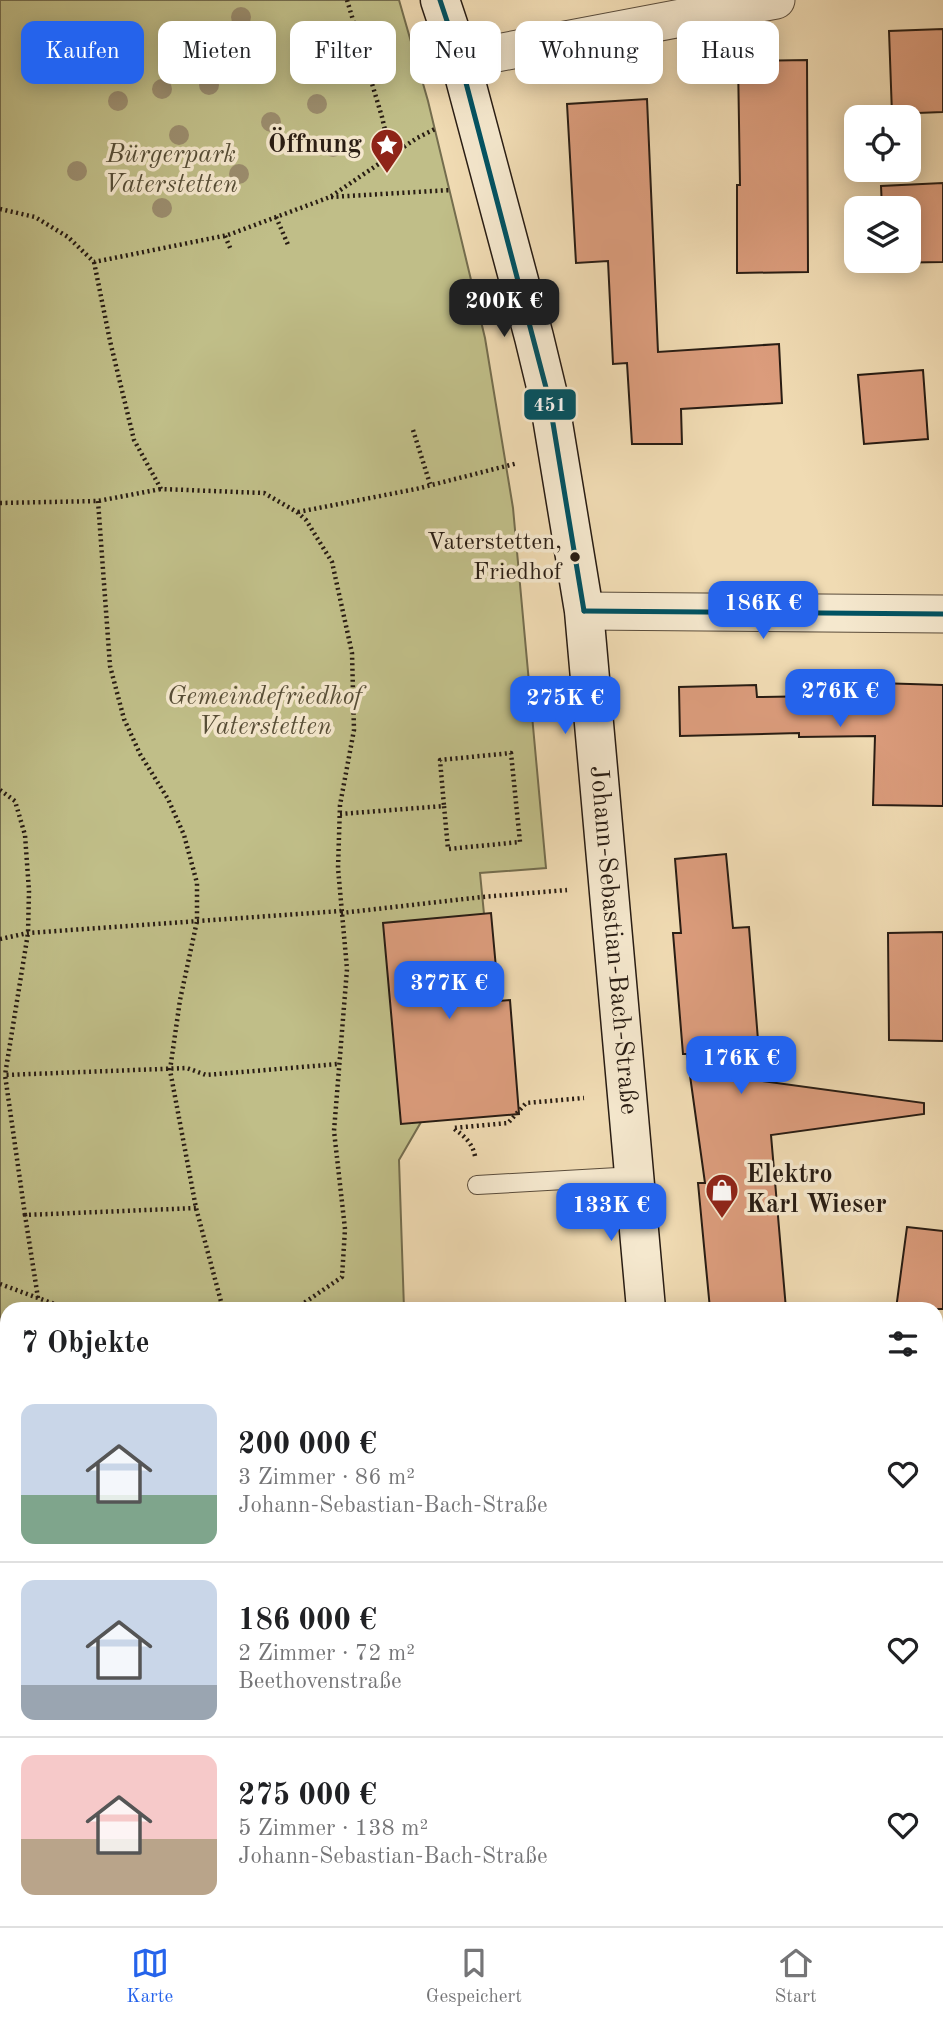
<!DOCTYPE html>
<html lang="de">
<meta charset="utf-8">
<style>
:root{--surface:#fff;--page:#f6f6f6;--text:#202124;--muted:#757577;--line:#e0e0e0;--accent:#2563eb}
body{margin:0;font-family:"Old Standard TT",serif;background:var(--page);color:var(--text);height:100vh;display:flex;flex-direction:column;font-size:26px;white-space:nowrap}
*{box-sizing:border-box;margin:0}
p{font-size:23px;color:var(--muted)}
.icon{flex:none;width:38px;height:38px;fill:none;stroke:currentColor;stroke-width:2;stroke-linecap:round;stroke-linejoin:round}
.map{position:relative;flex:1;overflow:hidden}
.side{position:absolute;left:0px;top:1302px;width:943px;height:625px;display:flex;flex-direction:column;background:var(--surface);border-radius:21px 21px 0 0;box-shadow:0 4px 18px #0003}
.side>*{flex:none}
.top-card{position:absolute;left:21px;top:21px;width:901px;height:63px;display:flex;gap:14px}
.buttons{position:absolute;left:844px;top:105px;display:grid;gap:14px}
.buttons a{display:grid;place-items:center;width:77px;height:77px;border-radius:14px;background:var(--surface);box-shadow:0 4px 18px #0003;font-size:35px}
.price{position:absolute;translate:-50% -60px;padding:0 16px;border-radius:14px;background:var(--accent);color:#fff;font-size:23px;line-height:46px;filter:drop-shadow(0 2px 4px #0008)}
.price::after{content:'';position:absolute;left:50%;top:42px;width:21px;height:16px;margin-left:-10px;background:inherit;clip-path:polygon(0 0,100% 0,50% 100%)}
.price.selected{background:#222;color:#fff}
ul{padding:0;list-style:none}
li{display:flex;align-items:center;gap:21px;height:175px;padding:0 21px}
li+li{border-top:2px solid var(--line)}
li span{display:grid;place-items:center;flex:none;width:196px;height:140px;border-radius:14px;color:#555}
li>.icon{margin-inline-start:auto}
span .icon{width:84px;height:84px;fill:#fffc;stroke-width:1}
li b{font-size:30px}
h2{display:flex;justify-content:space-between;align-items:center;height:84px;padding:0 21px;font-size:30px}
.pill{padding:0 24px;border-radius:14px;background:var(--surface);box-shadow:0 4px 18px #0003;font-size:24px;line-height:63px}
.pill.selected{background:var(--accent);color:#fff}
.dock{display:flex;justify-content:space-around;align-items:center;height:98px;border-top:2px solid var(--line);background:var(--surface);font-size:19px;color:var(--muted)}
.dock a{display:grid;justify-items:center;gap:4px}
.dock .selected{color:var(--accent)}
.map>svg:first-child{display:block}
.green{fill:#c0be88;stroke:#746d4e;stroke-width:2}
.building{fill:#db9c7c;stroke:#281c13;stroke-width:2}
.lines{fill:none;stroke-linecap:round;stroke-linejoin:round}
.lane-casing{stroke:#5a4c3b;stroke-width:20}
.street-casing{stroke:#5a4c3b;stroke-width:39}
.secondary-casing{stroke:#281c13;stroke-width:41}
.path{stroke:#281c13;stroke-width:4.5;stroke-dasharray:2 3.5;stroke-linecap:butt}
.lane{stroke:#f5e8ce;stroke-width:18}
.street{stroke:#f5e8ce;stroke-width:37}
.secondary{stroke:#f5e8ce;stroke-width:38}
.bus-1-casing{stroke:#f5e8ce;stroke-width:10}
.bus-1{stroke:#005262;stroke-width:5}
.tree{fill:#9b8d6e}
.bus-dot{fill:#281c13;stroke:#f5e8ce;stroke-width:2.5}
.labels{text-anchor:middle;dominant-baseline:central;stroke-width:7;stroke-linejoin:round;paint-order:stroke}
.bus-label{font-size:24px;fill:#281c13;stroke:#f5e8ce;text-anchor:end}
.poi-label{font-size:26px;font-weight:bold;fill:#281c13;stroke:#f5e8ce;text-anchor:end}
.park-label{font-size:26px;font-style:italic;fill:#564d36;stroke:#f5e8ce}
.street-label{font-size:26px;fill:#281c13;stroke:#f5e8ce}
.line-badge{stroke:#f5e8ce;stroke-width:2.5}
.badge-label{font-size:19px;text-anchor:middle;font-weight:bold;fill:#fff}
</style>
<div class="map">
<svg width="943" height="1926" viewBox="0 0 943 1926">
<rect width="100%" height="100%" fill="#f0dbb3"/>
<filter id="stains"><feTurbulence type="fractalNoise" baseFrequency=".00286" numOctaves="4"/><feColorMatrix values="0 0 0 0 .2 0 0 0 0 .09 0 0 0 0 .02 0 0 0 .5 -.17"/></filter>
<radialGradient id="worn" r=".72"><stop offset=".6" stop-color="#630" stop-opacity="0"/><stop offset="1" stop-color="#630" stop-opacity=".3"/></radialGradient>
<polygon class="green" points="0,0 399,0 428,101 485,338 513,508 546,868 480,873 484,914 421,1122 399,1160 404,1309 7,1309 7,1920 454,1920 452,1926 0,1926"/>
<g class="building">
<polygon points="943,29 943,112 892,114 889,31"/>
<polygon points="807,60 808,272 737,273 737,185 740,185 738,61"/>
<polygon points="647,99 658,352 779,344 782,403 681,409 682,444 632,444 627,363 613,364 608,261 576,263 567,104"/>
<polygon points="943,183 943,262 884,263 884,261 908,261 908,208 882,208 881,186"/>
<polygon points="923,370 928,439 864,444 858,375"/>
<polygon points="877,683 943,685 943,806 873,805 875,736 799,737 799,733 680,736 679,687 756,685 757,697 876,695"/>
<polygon points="726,854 733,928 749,927 758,1040 727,1040 725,1076 924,1103 924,1114 771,1135 786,1309 710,1309 698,1183 705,1183 687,1054 683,1054 673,933 681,933 675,859"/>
<polygon points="491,913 499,1001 510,1000 519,1114 401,1124 383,923"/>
<polygon points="943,932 943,1041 889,1040 888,933"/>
<polygon points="907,1227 943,1231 943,1309 896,1309"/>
</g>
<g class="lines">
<defs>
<polyline id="lane" points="477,1185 635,1176"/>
<g id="street">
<polyline points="460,60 776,0"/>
<polyline points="584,611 943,614"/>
<polyline points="936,1460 943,1461"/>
</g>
<g id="secondary">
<path id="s1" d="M440,0l20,60 74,277 15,62 35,212 62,698"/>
<polyline points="543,1926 546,1920"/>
</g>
</defs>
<use href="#lane" class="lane-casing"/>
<use href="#street" class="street-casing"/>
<use href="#secondary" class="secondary-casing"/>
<g class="path">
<polyline points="347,0 382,117 391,156"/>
<polyline points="331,197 451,190"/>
<polyline points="0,209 35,217 68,237 94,262 228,235 330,197 417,138 435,129"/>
<polyline points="276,217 289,247"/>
<polyline points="225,236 231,250"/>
<polyline points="94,262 110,341 134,440 161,489 264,493 297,512 306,520 332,562 352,653 354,730 340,805 338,868 347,969 334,1131 345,1229 342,1277 301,1305 291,1309"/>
<polyline points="413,430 430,484"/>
<polyline points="98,501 110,666 124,719 140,754 168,799 184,835 197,883 197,921 180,1000 170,1070 196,1208 223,1309"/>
<polyline points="0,503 98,501 161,489"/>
<polyline points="298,512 416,489 518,463"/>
<polyline points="0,790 15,801 25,835 29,891 28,933 5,1075"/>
<polyline points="340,814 444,806 448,849 520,842 511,753 440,760 444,806"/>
<polyline points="341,913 482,897 567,890"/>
<polyline points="0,939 28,933 341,911"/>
<path d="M475,1156c-3,-14 -11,-20 -22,-28l55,-5 18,-20 58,-5"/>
<polyline points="25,1215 5,1075 187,1068 206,1075 338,1064"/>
<polyline points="0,1284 68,1309"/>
<polyline points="38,1298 25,1215 196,1208"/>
<polyline points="0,1421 7,1422"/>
<polyline points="0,1519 7,1520"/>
<polyline points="0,1589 7,1591"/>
<polyline points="0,1720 7,1722"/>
<polyline points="0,1879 7,1881"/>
<polyline points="236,1920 258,1926"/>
<polyline points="415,1926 418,1920"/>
</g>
<use href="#lane" class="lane"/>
<use href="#street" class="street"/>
<use href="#secondary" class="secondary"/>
<defs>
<g id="bus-1">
<polyline points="440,0 460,60 549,399 584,611"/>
<polyline points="584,611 943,614"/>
</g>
</defs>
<use href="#bus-1" class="bus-1-casing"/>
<use href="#bus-1" class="bus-1"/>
</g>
<g class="tree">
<circle cx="241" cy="17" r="10"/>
<circle cx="264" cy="67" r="10"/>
<circle cx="209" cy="85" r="10"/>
<circle cx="162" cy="89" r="10"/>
<circle cx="118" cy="101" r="10"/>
<circle cx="317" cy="104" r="10"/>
<circle cx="271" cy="122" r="10"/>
<circle cx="179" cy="135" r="10"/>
<circle cx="333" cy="147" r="10"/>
<circle cx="77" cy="171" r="10"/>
<circle cx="239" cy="174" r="10"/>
<circle cx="162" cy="208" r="10"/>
</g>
<defs>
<symbol id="sight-pin" viewBox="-11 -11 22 30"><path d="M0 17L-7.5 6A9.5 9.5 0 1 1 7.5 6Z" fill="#8f2418" stroke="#f5e8ce"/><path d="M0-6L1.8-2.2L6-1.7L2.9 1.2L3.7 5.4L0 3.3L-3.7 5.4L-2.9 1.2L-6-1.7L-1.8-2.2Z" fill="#fff"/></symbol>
<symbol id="shop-pin" viewBox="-11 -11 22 30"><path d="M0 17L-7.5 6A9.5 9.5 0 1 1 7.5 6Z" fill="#8f2418" stroke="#f5e8ce"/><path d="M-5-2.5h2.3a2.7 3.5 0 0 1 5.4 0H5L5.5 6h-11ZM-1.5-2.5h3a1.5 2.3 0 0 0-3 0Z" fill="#fff"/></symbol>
</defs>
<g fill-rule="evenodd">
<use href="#sight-pin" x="368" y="126" width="38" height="52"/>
<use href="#shop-pin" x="703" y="1171" width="38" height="52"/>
</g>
<circle class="bus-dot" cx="575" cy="557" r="6"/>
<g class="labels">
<g class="bus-label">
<text x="562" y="543">Vaterstetten,<tspan x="562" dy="30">Friedhof</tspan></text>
</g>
<g class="poi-label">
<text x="362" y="145">Öffnung</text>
<text x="746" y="1175" text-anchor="start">Elektro<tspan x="746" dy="30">Karl Wieser</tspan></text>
</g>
<g class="park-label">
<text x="171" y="155">Bürgerpark<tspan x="171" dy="30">Vaterstetten</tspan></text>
<text x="265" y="697">Gemeindefriedhof<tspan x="265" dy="30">Vaterstetten</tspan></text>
</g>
<g class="street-label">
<text stroke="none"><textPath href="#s1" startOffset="959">Johann-Sebastian-Bach-Straße</textPath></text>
</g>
</g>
<rect class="line-badge" x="523" y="388" width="54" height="33" rx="7" fill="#005262"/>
<g class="badge-label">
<text x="550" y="411">451</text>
</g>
<rect width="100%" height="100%" filter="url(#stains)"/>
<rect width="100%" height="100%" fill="url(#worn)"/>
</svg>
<div class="buttons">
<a><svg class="icon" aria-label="locate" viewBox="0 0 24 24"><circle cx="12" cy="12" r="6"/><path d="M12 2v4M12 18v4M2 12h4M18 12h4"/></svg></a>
<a><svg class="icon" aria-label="layers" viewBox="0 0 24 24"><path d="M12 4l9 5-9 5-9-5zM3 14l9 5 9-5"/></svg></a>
</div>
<b class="price selected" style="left:504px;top:339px">200K €</b>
<b class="price" style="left:763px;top:641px">186K €</b>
<b class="price" style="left:840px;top:729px">276K €</b>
<b class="price" style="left:565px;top:736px">275K €</b>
<b class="price" style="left:449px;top:1021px">377K €</b>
<b class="price" style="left:741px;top:1096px">176K €</b>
<b class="price" style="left:611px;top:1243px">133K €</b>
<div class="top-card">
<a class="pill selected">Kaufen</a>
<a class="pill">Mieten</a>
<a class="pill">Filter</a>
<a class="pill">Neu</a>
<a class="pill">Wohnung</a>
<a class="pill">Haus</a>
</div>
<section class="side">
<h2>7 Objekte<svg class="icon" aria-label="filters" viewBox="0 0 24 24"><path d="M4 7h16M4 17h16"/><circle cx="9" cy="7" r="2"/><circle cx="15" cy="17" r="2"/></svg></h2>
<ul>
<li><span style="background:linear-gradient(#c9d6e8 65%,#7fa58c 0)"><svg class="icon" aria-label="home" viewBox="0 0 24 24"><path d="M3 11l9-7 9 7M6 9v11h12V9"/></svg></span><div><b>200 000 €</b><p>3 Zimmer · 86 m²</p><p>Johann-Sebastian-Bach-Straße</p></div><svg class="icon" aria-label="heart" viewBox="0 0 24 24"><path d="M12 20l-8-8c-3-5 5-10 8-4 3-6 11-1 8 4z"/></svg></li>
<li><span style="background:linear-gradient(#c9d6e8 75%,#9aa5b1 0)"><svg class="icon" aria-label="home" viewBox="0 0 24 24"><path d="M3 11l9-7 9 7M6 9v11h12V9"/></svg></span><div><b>186 000 €</b><p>2 Zimmer · 72 m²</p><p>Beethovenstraße</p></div><svg class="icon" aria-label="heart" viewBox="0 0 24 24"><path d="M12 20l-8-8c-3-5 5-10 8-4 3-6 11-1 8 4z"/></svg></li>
<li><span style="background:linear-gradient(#f6c9c9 60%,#b9a48a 0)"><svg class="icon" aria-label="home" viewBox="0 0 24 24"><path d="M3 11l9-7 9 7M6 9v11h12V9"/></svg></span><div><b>275 000 €</b><p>5 Zimmer · 138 m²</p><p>Johann-Sebastian-Bach-Straße</p></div><svg class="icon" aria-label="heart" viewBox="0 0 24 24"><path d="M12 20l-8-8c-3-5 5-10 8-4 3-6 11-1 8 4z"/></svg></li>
</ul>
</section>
</div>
<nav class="dock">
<a class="selected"><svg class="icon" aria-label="map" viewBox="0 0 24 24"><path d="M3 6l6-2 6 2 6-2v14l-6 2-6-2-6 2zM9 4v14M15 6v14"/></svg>Karte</a>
<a><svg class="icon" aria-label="saved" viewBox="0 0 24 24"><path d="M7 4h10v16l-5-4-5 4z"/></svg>Gespeichert</a>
<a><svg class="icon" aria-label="home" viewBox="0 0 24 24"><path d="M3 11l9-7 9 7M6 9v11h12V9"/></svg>Start</a>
</nav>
